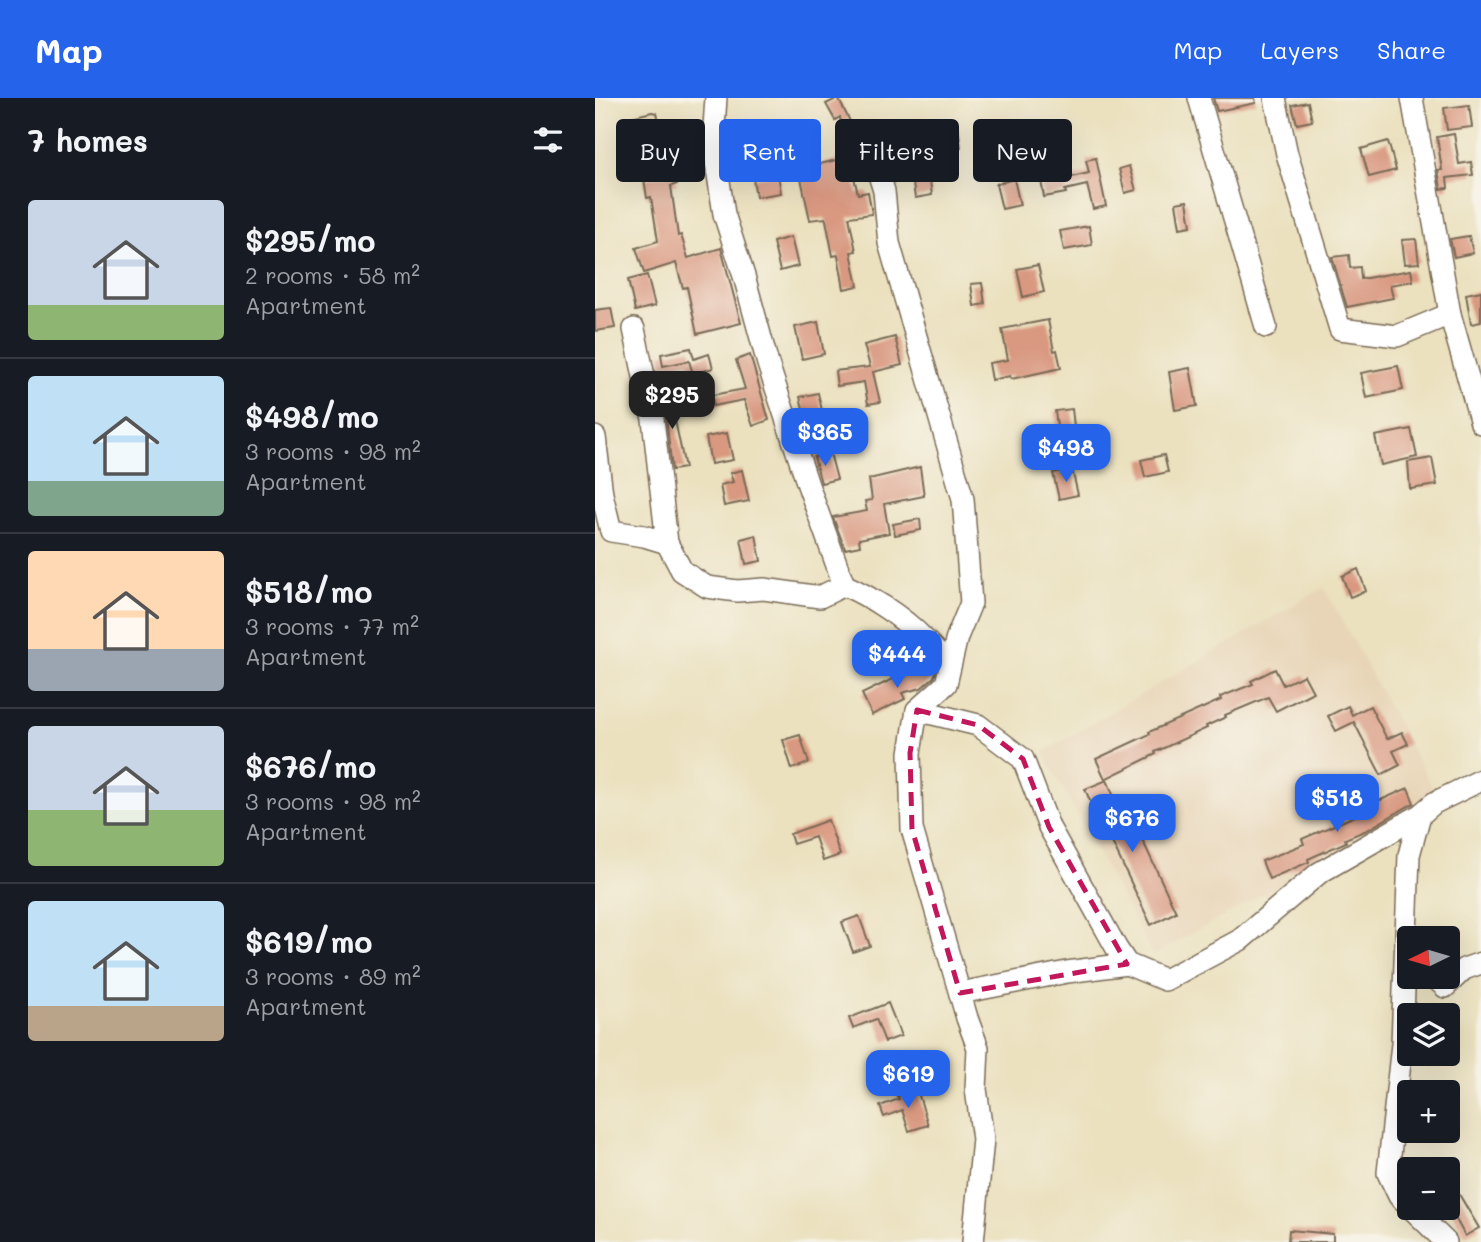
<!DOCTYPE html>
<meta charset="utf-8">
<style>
:root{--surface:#171b24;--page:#242831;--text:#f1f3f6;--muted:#9ea1a6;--line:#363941;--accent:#2563eb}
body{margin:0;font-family:Mali,sans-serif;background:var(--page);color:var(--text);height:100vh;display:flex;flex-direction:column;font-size:26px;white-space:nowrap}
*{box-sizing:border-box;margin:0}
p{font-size:23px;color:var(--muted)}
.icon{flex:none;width:38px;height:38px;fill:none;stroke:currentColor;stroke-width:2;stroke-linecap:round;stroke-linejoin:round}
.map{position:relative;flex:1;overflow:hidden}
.panel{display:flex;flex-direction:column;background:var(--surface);width:595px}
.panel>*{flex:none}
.hud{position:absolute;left:21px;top:21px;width:665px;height:63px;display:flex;gap:14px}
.needle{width:46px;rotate:265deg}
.buttons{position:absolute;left:802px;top:828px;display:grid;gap:14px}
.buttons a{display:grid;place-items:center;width:63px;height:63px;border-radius:7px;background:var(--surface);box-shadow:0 7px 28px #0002;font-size:35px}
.price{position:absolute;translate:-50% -60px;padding:0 16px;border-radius:14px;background:var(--accent);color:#fff;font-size:23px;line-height:46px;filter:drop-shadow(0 2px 4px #0008)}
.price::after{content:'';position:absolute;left:50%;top:42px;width:21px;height:16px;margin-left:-10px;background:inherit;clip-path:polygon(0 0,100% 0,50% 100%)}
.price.current{background:#222;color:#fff}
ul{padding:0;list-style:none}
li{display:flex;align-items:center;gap:21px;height:175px;padding:0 28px}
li+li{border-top:2px solid var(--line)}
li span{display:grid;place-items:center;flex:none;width:196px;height:140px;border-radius:7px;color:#555}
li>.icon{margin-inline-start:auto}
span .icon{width:84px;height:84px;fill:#fffc;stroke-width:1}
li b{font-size:30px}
h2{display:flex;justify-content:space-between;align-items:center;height:84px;padding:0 28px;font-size:30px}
.tag{padding:0 24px;border-radius:7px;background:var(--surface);box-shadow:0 7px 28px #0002;font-size:24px;line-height:63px}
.tag.current{background:var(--accent);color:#fff}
header{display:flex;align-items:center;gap:42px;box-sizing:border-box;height:98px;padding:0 35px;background:var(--accent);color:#fff}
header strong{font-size:33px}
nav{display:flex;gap:38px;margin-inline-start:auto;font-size:24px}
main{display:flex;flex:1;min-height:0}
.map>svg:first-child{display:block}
.built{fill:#e8d5b7}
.building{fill:#d99880}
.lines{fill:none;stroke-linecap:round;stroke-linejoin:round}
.minor-casing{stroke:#796a56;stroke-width:24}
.minor{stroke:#fff;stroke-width:21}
.marked{fill:none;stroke:#c2185b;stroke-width:5;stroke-dasharray:14 9;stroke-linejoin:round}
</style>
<header>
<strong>Map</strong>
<nav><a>Map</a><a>Layers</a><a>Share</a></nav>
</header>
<main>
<section class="panel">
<h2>7 homes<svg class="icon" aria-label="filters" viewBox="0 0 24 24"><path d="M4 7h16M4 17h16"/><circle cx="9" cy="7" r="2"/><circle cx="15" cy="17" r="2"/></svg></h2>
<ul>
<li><span style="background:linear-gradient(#c9d6e8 75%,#8fb573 0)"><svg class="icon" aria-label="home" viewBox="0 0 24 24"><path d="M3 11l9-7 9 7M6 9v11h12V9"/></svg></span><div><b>$295/mo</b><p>2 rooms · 58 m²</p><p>Apartment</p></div></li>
<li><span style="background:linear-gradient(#bfe0f5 75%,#7fa58c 0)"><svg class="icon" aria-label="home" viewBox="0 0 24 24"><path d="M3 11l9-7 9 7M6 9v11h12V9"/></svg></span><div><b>$498/mo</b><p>3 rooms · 98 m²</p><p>Apartment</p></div></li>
<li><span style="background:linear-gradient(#ffd9b3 70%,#9aa5b1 0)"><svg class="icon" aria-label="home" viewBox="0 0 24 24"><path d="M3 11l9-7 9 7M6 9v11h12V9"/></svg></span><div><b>$518/mo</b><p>3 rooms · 77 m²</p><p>Apartment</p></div></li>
<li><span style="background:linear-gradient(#c9d6e8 60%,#8fb573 0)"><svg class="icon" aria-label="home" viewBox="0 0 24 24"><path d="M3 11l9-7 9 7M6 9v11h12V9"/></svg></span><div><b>$676/mo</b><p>3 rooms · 98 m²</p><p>Apartment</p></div></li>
<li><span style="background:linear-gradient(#bfe0f5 75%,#b9a48a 0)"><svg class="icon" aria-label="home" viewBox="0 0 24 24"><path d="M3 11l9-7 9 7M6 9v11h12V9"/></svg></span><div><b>$619/mo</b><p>3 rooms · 89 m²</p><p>Apartment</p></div></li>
</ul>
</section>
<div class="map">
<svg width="886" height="1144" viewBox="0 0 886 1144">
<rect width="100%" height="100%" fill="#f7f3e8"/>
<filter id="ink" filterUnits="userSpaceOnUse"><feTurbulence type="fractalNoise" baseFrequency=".0143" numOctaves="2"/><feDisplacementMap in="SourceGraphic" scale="14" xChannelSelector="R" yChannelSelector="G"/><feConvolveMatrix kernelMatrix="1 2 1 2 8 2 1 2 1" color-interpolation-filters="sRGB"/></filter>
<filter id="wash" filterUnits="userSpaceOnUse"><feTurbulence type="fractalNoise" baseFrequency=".00686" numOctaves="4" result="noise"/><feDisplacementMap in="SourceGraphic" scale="28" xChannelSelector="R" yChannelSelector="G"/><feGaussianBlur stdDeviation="1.57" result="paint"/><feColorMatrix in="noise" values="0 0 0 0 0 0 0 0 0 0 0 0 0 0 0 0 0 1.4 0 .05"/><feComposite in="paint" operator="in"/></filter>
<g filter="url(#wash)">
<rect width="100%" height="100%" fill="#ebe1bf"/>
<polygon class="built" points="729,489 843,700 558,857 448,654"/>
<g id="blocks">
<g class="building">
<polygon points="243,0 258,29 262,48 251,51 245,19 240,22 231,6"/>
<polygon points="618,0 660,0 661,5 622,13"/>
<polygon points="713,4 717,23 702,26 697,7"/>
<polygon points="874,7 877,29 852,32 849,10"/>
<polygon points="57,14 62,15 68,40 65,41 68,57 44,61 36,19"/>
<polygon points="363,29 366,50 344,54 340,33"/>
<polygon points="859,36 864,66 876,64 878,77 852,80 853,90 846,91 843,72 847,72 842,39"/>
<polygon points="793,43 801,72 774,79 766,51"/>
<polygon points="254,59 263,96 273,94 277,116 254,119 261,153 256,154 263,188 249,191 243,157 238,158 231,122 230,120 215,122 204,71"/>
<polygon points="501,60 511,108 498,111 492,87 470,92 471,95 449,99 444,72 465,68 468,81 494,75 491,62"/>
<polygon points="534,68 541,92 530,95 524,71"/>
<polygon points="333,69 337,97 320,100 316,72"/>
<polygon points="79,75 82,86 76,88 83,138 86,137 93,160 126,150 146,225 102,236 92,189 88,190 81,165 49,175 41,150 63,143 56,99 52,100 49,81"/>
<polygon points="183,76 186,95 161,99 158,80"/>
<polygon points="419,81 425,107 407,111 401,86"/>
<polygon points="592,103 596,128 585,130 581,105"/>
<polygon points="494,128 497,147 469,152 465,133"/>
<polygon points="874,138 878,155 859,159 855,141"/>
<polygon points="196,139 203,168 185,173 178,144"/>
<polygon points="821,141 824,165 810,166 807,142"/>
<polygon points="754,157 755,170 765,169 766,181 816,172 818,183 795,187 798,200 752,209 737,159"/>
<polygon points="443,167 449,194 428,199 422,171"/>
<polygon points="52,177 60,208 40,213 33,182"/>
<polygon points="387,185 390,206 379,208 376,186"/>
<polygon points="886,193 886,224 876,226 871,196"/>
<polygon points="16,210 20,230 0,233 0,212"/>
<polygon points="453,222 459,253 462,252 466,270 416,281 415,278 397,282 394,265 413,262 407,231"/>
<polygon points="223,224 229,256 207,261 200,229"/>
<polygon points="300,239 307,267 278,274 285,304 273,306 269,284 242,288 240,273 275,269 269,247"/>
<polygon points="96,250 99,261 114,256 118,270 98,276 94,263 68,268 66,256"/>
<polygon points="155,257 174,322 158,328 149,302 118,308 117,297 150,291 141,262"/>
<polygon points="803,268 808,292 771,300 766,275"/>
<polygon points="595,270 602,308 580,312 574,274"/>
<polygon points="70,284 76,303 90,370 77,372 71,319 64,286"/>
<polygon points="223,295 229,321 212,325 205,299"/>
<polygon points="477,311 482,354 470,356 467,335 463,336 460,313"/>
<polygon points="816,331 822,359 786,367 780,338"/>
<polygon points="132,335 138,362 116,366 111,339"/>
<polygon points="235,355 242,381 226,385 219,359"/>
<polygon points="569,357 573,374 550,379 546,362"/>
<polygon points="837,360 842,387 815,391 813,364"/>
<polygon points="325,369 329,398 289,406 294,435 264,441 265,448 250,451 238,419 272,413 270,403 277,402 274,381"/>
<polygon points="477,371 483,397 464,401 458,375"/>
<polygon points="147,372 154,403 129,408 125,387 138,384 135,375"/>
<polygon points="325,421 326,432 300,437 298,426"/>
<polygon points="161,437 166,463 151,466 146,441"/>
<polygon points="763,471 771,493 755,499 747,478"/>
<polygon points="338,569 341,572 339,579 326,590 307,595 310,601 277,617 267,596 306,577"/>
<polygon points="680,571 688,587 709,577 718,594 681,613 673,599 630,617 631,619 611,628 612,630 560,654 561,656 510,681 501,661 555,636 554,634 626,602 625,599 658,586 656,583"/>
<polygon points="753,608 757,617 775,608 792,641 807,634 813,646 798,653 805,667 786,677 759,624 741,633 733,618"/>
<polygon points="205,637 214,665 197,671 188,642"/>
<polygon points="512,682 532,730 540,726 581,814 556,827 507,723 504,724 490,691"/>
<polygon points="813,690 819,705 817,706 772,732 750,741 751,744 713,761 714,764 674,781 667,763 709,746 707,741 783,708 781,704"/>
<polygon points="233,722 245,757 228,763 220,739 198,746 195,736"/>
<polygon points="264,818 275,848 258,854 247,824"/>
<polygon points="293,905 306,938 290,944 281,921 258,930 254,920"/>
<polygon points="322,991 333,1027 314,1033 307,1012 289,1019 285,1008 304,1001 302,998"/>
<polygon points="852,1076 884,1130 870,1138 852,1105"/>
<polygon points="694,1132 738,1136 738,1144 693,1144"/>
</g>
</g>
</g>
<g filter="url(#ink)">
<use href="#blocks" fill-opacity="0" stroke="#796a56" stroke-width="2"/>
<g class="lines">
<defs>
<g id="minor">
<polyline points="121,0 118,44 129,116 149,178 173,266 213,387 249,487"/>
<polyline points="604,0 671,229"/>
<polyline points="680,0 692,56 745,231 802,238 855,216"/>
<polyline points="817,0 855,216 886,325"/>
<polyline points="279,60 289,93 294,145 368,401 376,505 362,539 351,586 322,612 315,655 317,731 372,920 383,950 381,991 388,1041 378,1144"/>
<polyline points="39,231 58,321 72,445"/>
<path d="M0,339l7,57 9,37 33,5 23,7 15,28 25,16 30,4 27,-2 56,8 24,-12c27,12 57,31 78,52 10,10 17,19 28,27"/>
<polyline points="322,612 383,627 428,661 454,729 522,851 532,866 570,882 645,842 724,775 825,717"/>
<polyline points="838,878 850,889 869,871 886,865"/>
<polyline points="365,895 472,874 532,866"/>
<polyline points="814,1107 804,1098 793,1075 807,946 814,757 825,717 839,705 886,682"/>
<polyline points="816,1110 851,1144"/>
</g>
</defs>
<use href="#minor" class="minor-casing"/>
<use href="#minor" class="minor"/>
</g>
</g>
<path class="marked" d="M322,612l61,15 45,34 26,68 78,137 -167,29 -48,-164 -2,-76z"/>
</svg>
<div class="buttons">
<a><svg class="needle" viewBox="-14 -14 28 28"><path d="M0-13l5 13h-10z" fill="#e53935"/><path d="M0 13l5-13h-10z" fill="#9ea1a6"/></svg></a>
<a><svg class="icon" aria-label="layers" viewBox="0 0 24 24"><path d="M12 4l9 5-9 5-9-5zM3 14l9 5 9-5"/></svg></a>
<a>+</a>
<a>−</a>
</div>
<b class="price current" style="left:77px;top:333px">$295</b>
<b class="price" style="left:230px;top:370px">$365</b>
<b class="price" style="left:471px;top:386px">$498</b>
<b class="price" style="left:302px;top:592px">$444</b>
<b class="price" style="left:742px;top:736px">$518</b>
<b class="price" style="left:537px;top:756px">$676</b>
<b class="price" style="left:313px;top:1012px">$619</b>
<div class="hud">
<a class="tag">Buy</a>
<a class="tag current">Rent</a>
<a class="tag">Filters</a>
<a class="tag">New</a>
</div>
</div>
</main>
